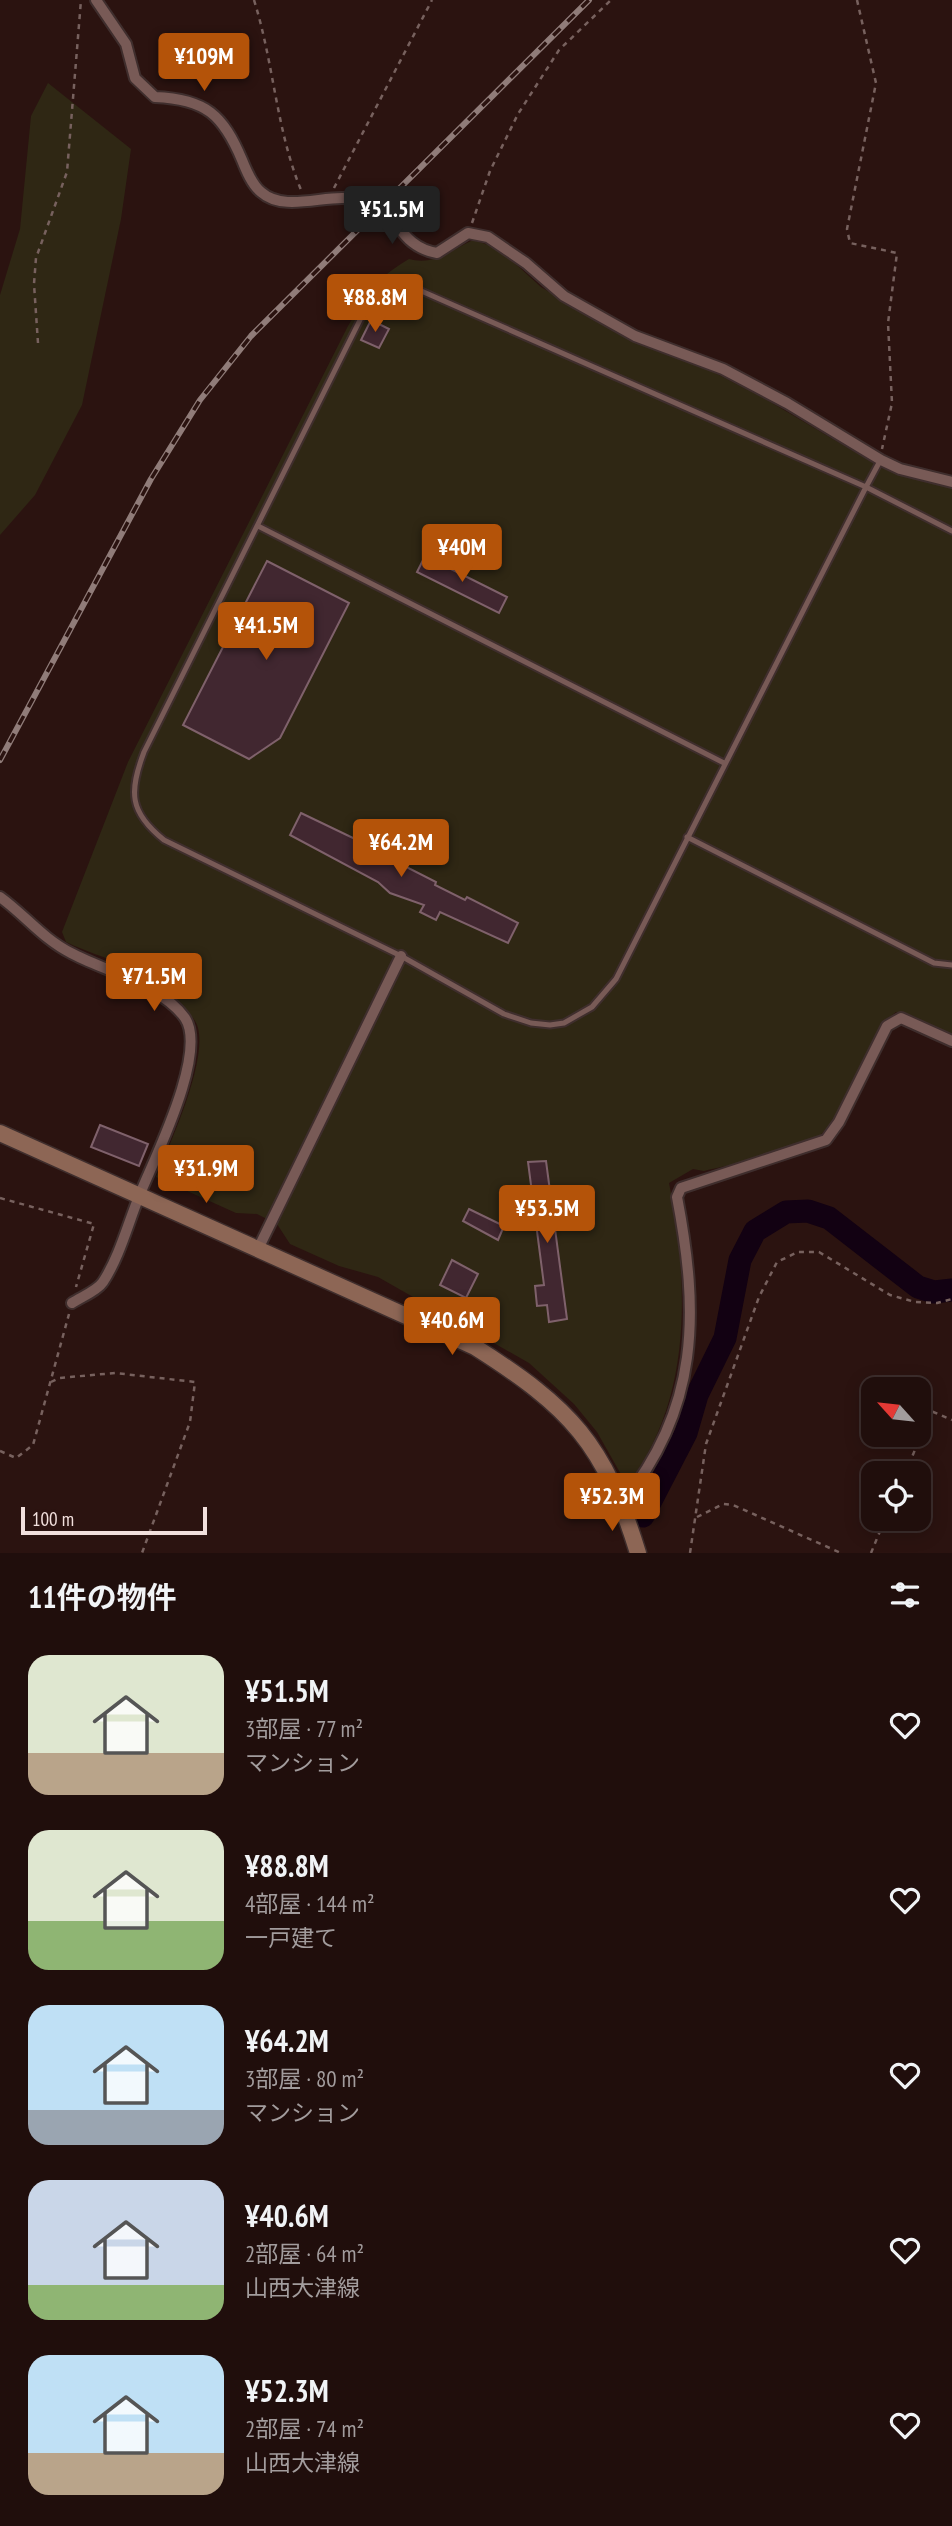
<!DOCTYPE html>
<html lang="ja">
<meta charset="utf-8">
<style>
:root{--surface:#200e0c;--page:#2d1c1a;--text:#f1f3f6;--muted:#a29c9d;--line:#3d2e2d;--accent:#b45309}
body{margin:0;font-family:"PT Sans Narrow","Noto Sans JP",sans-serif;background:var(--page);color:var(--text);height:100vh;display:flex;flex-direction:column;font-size:26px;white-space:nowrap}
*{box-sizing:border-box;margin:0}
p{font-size:23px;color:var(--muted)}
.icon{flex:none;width:38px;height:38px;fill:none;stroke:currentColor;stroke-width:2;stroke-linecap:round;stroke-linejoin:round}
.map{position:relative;height:1553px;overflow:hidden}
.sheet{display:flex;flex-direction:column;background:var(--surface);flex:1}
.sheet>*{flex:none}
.needle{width:46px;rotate:297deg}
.fabs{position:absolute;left:861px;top:1377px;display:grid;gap:14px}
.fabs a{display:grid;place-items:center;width:70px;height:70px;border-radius:14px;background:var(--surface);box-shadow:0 4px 18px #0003,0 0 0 2px var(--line);font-size:35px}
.scale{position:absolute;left:21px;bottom:18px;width:186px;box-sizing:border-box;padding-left:7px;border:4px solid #f2e0dd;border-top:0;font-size:19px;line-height:24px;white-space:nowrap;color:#f2e0dd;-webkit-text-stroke:5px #2b1310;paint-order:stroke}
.price{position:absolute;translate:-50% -60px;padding:0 16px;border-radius:7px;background:var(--accent);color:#fff;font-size:23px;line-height:46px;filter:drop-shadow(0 2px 4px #0008)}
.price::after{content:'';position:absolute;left:50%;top:42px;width:21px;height:16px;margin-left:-10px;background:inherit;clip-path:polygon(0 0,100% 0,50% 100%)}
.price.active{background:#222;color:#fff}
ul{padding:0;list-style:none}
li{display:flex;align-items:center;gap:21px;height:175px;padding:0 28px}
li span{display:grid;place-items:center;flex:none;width:196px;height:140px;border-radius:21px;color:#555}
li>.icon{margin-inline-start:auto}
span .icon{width:84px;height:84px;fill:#fffc;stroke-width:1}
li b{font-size:30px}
h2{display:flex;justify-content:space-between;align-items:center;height:84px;padding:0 28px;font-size:30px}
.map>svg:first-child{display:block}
.green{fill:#2f2714}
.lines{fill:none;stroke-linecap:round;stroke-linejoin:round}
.river{stroke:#120112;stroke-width:23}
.building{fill:#412730;stroke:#7f616b;stroke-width:2}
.service-casing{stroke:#3f2e2d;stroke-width:9}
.minor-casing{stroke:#3f2e2d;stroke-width:14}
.secondary-casing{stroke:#3f2e2d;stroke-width:19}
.path{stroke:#77615e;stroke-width:2.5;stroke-dasharray:5 5;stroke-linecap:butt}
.service{stroke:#785a56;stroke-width:5}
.minor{stroke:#785a56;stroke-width:10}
.secondary{stroke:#8d6655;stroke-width:16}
.rail-casing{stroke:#907c79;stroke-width:6}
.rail{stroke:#2b1310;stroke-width:3.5;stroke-dasharray:10;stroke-linecap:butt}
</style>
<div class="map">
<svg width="952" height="1553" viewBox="0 0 952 1553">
<rect width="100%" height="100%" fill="#2b1310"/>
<g class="green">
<polygon points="48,83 131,149 121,219 82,405 35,495 0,535 0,295 20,229 31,116"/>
<path d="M473,240l25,8 43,39 81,49 60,20 80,41 120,71 70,19v548l-41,-20 -15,-3 -11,9c-16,30 -42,96 -67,116 -22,17 -86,27 -114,34l-11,-2 -24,14c20,101 24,217 -42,302l-30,-53 -23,-28 -45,-41 -151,-86 -39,-11 -49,-22 -13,-20 -20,-10 -21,-1 -80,-36c14,-33 51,-114 42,-149 -4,-20 -58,-56 -77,-64 -18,-8 -37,-13 -55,-22l-4,-10 66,-170 220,-436c21,-34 26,-46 61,-67 25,7 42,-9 64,-19z"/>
</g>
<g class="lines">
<polyline class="river" points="643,1516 686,1433 697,1395 725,1338 740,1260 755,1231 786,1212 808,1211 829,1218 918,1287 934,1292 952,1290"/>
</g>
<g class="building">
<polygon points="371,320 389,329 379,348 361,340"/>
<polygon points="425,556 507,597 499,613 417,572"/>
<polygon points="267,561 349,603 280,738 249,759 183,725"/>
<polygon points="301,813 376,849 375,851 436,882 435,885 465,900 467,897 518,923 508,943 440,912 436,920 420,912 424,905 390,893 378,882 290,835"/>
<polygon points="100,1125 148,1144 139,1166 91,1147"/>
<polygon points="546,1161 567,1319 549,1322 547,1305 537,1306 535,1286 544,1285 528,1162"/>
<polygon points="469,1209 504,1226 498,1240 463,1221"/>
<polygon points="452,1260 478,1274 466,1298 440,1285"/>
</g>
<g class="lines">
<defs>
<g id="service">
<path d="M880,461l-14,26 -250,492 -24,28 -28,16 -14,2 -19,-2 -27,-9 -103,-58 -237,-116c-35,-28 -35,-48 -20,-88l221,-442 42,-20h12l447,197 86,44"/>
<polyline points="258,526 724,763"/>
<polyline points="687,837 934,963 952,965"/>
</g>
<g id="minor">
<path d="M96,0l30,44 9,34 20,19c51,2 68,18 87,63 4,10 10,25 19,32 21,19 58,5 83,6 9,1 22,4 31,8 23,8 25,41 62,47l31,-20 20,4 38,26 38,33 71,40 88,33 64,34 94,57 19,9 52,13"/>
<path d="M0,897c25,18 43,42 71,56 32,17 92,33 114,65 23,35 -31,141 -45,176 -12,29 -20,62 -37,88 -6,9 -22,15 -31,21"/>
<polyline points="258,1249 401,956"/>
<path d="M622,1503c78,-95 77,-191 55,-306l4,-9 145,-48 13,-18 48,-96 14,-8 51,23"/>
</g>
<path id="secondary" d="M0,1133l475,214c96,61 129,96 163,206"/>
</defs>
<use href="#service" class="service-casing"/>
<use href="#minor" class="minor-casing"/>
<use href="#secondary" class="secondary-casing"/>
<g class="path">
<path d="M254,0c20,64 22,129 47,190"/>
<polyline points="857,0 876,83 847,229 850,243 897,253 888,323 892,403 882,449"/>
<polyline points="334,188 432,0"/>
<polyline points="472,223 490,171 518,114 559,50 611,0"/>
<polyline points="38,343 34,284 36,258 67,172 81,0"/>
<polyline points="0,1198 94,1224 76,1287"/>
<polyline points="51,1382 59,1378 115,1373 195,1382 190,1422 142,1553"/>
<polyline points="0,1451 16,1458 33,1445 69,1314"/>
<polyline points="905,1474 931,1411 952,1420"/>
<polyline points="697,1517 723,1504 733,1505 841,1553"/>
<polyline points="690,1553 706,1444 759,1297 777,1262 798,1252 819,1252 890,1295 915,1302 937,1303 952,1299"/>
<polyline points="871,1553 885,1519"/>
</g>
<use href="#service" class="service"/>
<use href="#minor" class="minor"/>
<use href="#secondary" class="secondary"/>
<defs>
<polyline id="rail" points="0,760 151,479 200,400 251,336 589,0"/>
</defs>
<use href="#rail" class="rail-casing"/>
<use href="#rail" class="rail"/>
</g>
</svg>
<div class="fabs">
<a><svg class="needle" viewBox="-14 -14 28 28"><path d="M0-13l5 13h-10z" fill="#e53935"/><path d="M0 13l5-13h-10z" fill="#a29c9d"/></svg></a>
<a><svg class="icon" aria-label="locate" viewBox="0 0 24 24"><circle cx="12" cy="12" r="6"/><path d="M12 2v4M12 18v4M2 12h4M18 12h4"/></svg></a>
</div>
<div class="scale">100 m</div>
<b class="price" style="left:204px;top:93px">¥109M</b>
<b class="price active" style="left:392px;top:246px">¥51.5M</b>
<b class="price" style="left:375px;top:334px">¥88.8M</b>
<b class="price" style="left:462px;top:584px">¥40M</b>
<b class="price" style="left:266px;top:662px">¥41.5M</b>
<b class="price" style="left:401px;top:879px">¥64.2M</b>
<b class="price" style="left:154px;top:1013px">¥71.5M</b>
<b class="price" style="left:206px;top:1205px">¥31.9M</b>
<b class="price" style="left:547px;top:1245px">¥53.5M</b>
<b class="price" style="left:452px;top:1357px">¥40.6M</b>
<b class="price" style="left:612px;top:1533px">¥52.3M</b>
</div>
<section class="sheet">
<h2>11件の物件<svg class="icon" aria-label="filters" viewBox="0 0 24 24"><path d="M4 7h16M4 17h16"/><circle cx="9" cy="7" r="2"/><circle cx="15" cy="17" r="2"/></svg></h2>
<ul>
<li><span style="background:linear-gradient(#dfe7d0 70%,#b9a48a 0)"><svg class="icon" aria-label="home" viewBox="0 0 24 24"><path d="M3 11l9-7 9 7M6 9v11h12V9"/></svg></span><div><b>¥51.5M</b><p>3部屋 · 77 m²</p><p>マンション</p></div><svg class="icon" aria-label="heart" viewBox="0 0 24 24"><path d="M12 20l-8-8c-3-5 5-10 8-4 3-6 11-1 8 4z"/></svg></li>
<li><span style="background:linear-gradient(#dfe7d0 65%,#8fb573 0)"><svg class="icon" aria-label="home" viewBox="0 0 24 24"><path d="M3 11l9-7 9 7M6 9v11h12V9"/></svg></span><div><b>¥88.8M</b><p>4部屋 · 144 m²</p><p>一戸建て</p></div><svg class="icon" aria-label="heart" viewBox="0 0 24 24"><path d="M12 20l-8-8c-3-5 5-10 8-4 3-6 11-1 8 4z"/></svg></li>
<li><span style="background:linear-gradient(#bfe0f5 75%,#9aa5b1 0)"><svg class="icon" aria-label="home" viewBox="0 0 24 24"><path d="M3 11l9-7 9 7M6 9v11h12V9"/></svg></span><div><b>¥64.2M</b><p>3部屋 · 80 m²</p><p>マンション</p></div><svg class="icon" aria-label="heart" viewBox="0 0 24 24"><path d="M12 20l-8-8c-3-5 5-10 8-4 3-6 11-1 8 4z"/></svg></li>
<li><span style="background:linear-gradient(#c9d6e8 75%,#8fb573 0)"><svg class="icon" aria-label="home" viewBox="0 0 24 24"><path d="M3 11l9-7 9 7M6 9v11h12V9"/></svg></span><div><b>¥40.6M</b><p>2部屋 · 64 m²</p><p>山西大津線</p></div><svg class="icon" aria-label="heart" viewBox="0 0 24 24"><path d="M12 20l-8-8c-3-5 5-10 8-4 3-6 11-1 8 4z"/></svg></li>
<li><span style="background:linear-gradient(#bfe0f5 70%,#b9a48a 0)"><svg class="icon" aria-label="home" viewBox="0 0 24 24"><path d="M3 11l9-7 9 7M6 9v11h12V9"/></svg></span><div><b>¥52.3M</b><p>2部屋 · 74 m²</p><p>山西大津線</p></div><svg class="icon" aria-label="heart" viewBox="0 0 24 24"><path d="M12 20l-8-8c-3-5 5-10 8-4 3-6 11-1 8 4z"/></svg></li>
</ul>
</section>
